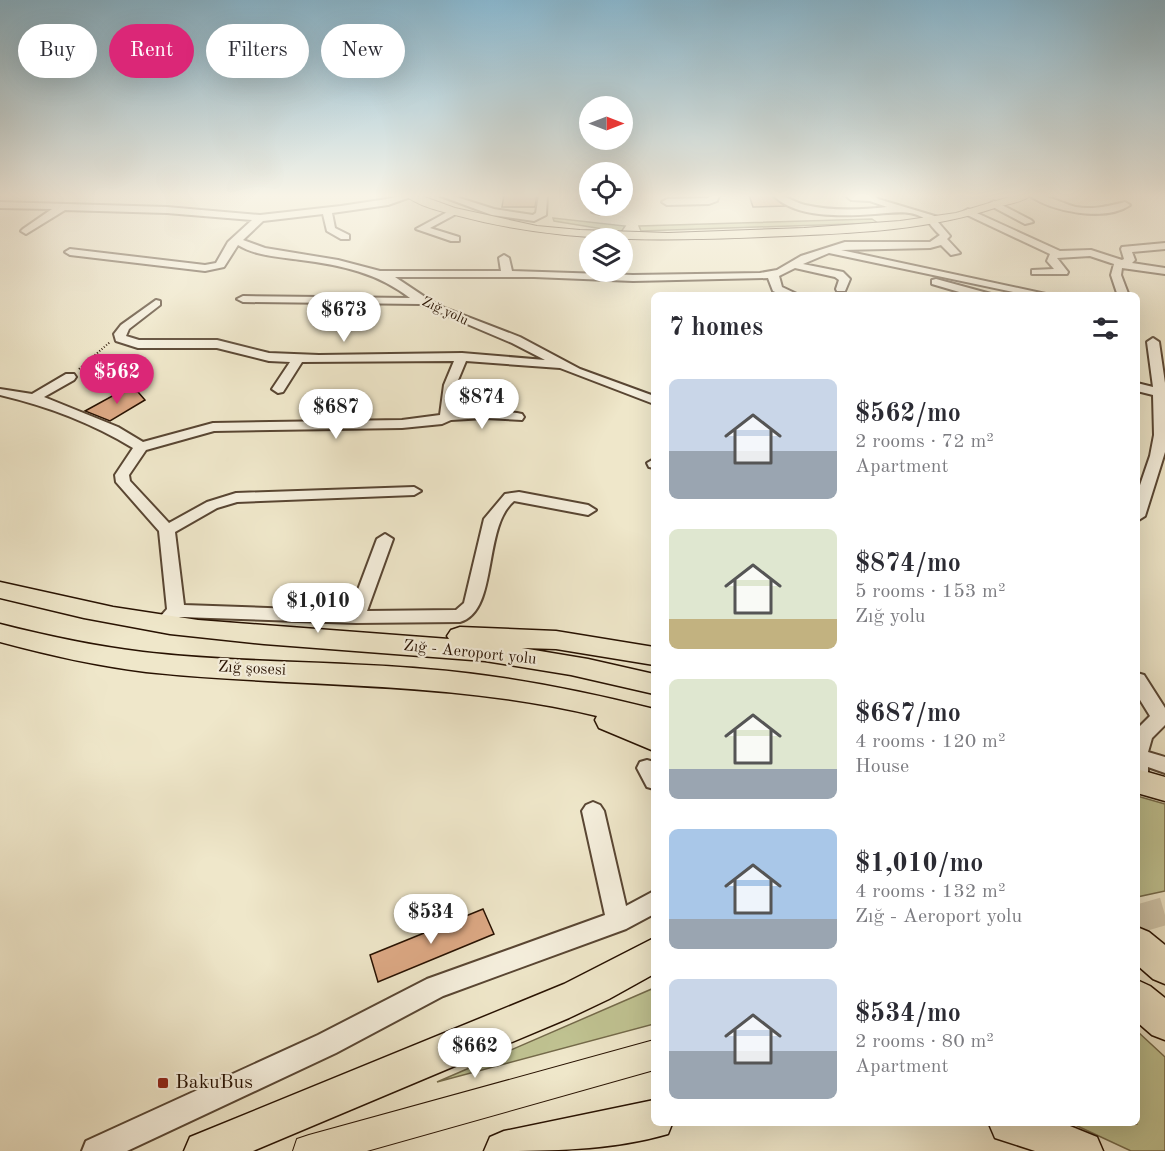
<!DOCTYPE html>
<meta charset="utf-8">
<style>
:root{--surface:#fff;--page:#f2f2f3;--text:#2b2b33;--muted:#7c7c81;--accent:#db2777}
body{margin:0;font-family:"Old Standard TT",serif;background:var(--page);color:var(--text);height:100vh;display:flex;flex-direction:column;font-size:22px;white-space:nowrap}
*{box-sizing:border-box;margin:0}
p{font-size:20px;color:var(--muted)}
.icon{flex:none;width:33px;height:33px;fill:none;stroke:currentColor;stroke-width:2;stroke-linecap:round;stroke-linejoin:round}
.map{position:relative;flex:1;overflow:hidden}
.side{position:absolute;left:651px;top:292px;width:489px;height:834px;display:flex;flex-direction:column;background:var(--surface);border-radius:9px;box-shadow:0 6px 24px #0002}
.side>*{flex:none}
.hud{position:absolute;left:18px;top:24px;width:543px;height:54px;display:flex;gap:12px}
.needle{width:39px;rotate:90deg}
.controls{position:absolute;left:579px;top:96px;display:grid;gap:12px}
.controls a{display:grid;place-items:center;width:54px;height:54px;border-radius:50%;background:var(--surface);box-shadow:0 6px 24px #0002;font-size:30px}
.price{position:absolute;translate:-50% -51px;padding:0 14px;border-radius:21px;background:#fff;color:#222;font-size:20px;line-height:39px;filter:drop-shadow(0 2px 3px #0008)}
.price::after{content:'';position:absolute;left:50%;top:36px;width:18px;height:14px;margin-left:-9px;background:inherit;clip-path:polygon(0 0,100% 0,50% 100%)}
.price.selected{background:var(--accent);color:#fff}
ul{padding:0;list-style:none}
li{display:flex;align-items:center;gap:18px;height:150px;padding:0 18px}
li span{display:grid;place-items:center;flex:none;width:168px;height:120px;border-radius:9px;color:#555}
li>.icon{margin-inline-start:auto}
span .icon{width:72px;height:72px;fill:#fffc;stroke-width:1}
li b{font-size:26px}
h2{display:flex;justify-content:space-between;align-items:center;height:72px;padding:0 18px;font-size:26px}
.chip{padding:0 21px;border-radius:27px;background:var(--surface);box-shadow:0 6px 24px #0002;font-size:21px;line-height:54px}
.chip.selected{background:var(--accent);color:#fff}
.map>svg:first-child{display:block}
.green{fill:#c0c392;stroke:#746a4a;stroke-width:1.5}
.building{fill:#dda985;stroke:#271101;stroke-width:1.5}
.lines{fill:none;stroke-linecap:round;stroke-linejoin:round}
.major-tunnel{stroke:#d1c7ac;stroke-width:28;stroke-dasharray:28 14;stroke-linecap:butt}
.minor-casing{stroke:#594633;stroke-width:4}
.major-casing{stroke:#271101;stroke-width:2}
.highway-casing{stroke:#271101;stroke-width:3}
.path{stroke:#271101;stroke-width:2;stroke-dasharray:1 2;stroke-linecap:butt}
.minor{fill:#f5efdd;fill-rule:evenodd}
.major{fill:#efe7ca;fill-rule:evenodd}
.highway{fill:#efe7ca;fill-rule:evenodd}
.poi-dot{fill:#8f2418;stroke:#f5efdd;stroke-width:2}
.labels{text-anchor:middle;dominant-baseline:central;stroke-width:4.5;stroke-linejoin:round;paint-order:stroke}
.far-street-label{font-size:14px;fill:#271101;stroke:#f5efdd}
.street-label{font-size:16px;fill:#271101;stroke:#f5efdd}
.near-poi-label{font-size:20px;fill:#271101;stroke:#f5efdd;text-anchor:start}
</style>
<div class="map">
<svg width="1165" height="1151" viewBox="0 0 1165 1151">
<rect width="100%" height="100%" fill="#efe7ca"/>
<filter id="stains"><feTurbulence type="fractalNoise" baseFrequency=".00333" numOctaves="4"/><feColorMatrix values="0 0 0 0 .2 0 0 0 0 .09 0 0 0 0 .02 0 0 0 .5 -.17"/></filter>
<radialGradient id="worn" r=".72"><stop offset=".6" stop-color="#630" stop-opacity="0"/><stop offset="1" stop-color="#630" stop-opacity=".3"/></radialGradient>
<g class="green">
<polygon points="553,218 625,226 621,232 554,221"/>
<polygon points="872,219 878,223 641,231 639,226"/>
<polygon points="1137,796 1165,804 1165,891 1137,897"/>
<polygon points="654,988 654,1024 437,1082"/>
<polygon points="1137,1031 1165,1057 1165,1151 1131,1151 1073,1124 1137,1124"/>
</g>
<g class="building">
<polygon points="504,195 537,195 535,207 502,207"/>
<polygon points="749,195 771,195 785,206 753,207"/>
<polygon points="125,389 138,392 145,400 110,421 85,411"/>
<polygon points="483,909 494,934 378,982 370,955"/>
</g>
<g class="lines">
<polyline class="major-tunnel" points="1137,919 1165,911"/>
<defs>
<g id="minor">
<path d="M403,195h13l-28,10 -56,8 3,15 14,7v4h-8l-14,-8 -4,-17 -60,7 -20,19 22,8 73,12 42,11h121l-2,-13 5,-3 5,3 3,13 121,4 127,-2 17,-3 24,-14 44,-14h85l10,-7c-5,-4 -11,-13 -15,-16 -14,-10 -34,-6 -50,-5 -30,2 -79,5 -102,-19 12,-1 20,7 32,10 26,6 55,5 82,2l-17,-6 -19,-1 -6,-5h29l4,4 60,18 2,2 -3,2 13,15 -3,3 13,14 -9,2 -10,-10 -11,3 -89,2 214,46h-23l-203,-43 -26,11 40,8 7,7 -5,12h-8l-1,-2 3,-9 -4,-3 -40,-9 -16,8 3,11 19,9h-17l-11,-5 -5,-13 -135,3 -99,-4h-139l42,28 83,32 60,32 74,27v8l-94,-36 -94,-7 -10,24 -2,27 31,-2 32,3 5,1 2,3 -2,3 -37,-2 -34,2 -9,4 -40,4 -188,3 -68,19 -17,25 1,6 39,42 38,-21 29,-9 178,-6 7,4 -7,4 -177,7 -20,6 -42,24 9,73 166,6 27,-72 8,-5 8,5 -26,72 89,-1 8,-7 20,-84 21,-25 14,-2 69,13 8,5 -8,5 -74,-14c-32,27 -15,110 -54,121l-104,1 -176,-6 -11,6 -6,-2 -3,-4 7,-8 -8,-78 -43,-49 -1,-7 18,-27c-41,-25 -86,-42 -133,-53v-6l32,5 34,-20h8l2,3 -2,3 -30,17 74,30 25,15 70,-19 189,-3 38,-5 4,-30 10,-24 -152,1 -19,30 -5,1 -6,-4 18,-27 -21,-1 -52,-13h-79l-22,-7 -2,-7 7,-9 35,-25 4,1v4l-31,24 -3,7 13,4h78l52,13 50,2 143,-2 83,7 -33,-17 -92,-39 -177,-2 -6,-3 6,-3 167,2c-32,-25 -69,-33 -109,-38 -21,-3 -45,-4 -63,-15l-14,22 -19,4 -135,-16 -5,-3 5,-3 135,16 11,-2 12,-21 24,-22 -85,-7 -102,-3 -39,24 -5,-3 2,-2 29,-20 -52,-1v-6l167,5 93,8 81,-9 46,-7z"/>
<polygon points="438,195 450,195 494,209 533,215 536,213 539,195 547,195 546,215 534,221 492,215"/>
<polygon points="711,195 719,195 717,201 709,204 667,205 662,202 667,199 708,198"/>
<path d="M1029,195c17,-2 31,8 47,12 17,3 33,-1 49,-5l5,3c-24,17 -79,7 -101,-10z"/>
<polygon points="994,201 1031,220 1033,222 1025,224 991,206 989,204"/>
<polygon points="596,206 605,206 600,214 592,212"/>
<polygon points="453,209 456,210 456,214 430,228 459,237 459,241 451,241 416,229"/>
<polygon points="968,209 1060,251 1091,250 1122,260 1124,259 1121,249 1122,247 1165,243 1165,249 1132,252 1135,260 1132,263 1165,268 1165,274 1122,268 1121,275 1129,296 1118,296 1111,275 1114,264 1090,256 1057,258 1068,272 1067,274 1032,274 1032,270 1054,269 1047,261 1050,254 965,214 963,212"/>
<polygon points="936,279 991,294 992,296 973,296 932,284 932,280"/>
<polygon points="1153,338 1159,342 1165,383 1165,452 1145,516 1137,521 1137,494 1150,456 1154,435 1153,395 1137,391 1137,383 1153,387 1147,342"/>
<polygon points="654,459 654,468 649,467 647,463"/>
<polygon points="1137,673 1144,675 1165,708 1165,725 1152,738 1148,752 1165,757 1165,773 1148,767 1148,781 1145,787 1138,789 1137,729 1150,716 1137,695"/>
<polygon points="647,760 654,762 654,789 647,787 637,768 640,762"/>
<polygon points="593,802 600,805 604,811 626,906 654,891 654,914 626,929 443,996 336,1053 127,1151 82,1151 86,1141 318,1035 427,979 605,915 582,811 586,805"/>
</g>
<g id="major">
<path d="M405,195h14l36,13 82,18 43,4 88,3 136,-5 96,-7 56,-8 60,-18h15c-7,7 -23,9 -33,12 -68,23 -140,26 -211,29 -111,5 -220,9 -328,-20 -16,-4 -42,-10 -54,-21z"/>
<polygon points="654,1040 654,1070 367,1151 293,1151 297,1139 309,1135"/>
</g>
<g id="highway">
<polygon points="0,582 113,607 198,620 449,639 447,636 451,630 460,627 556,631 654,647 654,665 556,649 522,648 588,659 654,674 654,694 571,675 485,661 264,644 170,634 84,618 0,598"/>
<path d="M0,624c47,12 94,22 143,28 94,11 188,9 282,17 78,6 154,21 229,40v42l-55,-23 -4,-8 2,-4c-150,-36 -299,-28 -451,-44 -49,-6 -98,-17 -146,-30z"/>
<polygon points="1137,769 1165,777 1165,801 1137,793"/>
<polygon points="1137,927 1149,932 1165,945 1165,984 1153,979 1137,965"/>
<polygon points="654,938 654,974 609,999 569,1018 253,1151 184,1151 190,1137 564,984"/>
<polygon points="1137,980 1150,986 1165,998 1165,1040 1152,1035 1137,1022"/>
<path d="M654,1100v24h18l-4,10c-58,17 -123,17 -184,17l6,-14 14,-6z"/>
<polygon points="989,1124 1065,1124 1097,1137 1103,1151 1035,1151 995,1138"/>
</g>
</defs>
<use href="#minor" class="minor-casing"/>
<use href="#major" class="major-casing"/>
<use href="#highway" class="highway-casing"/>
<polyline class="path" points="79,369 110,342"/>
<use href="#minor" class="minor"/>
<use href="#major" class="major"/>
<use href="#highway" class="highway"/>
</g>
<linearGradient id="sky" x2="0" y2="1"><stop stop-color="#89b9d2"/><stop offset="0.55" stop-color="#f8f4e7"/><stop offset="1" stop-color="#f8f4e7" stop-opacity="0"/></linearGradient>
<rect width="1165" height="356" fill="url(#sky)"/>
<rect class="poi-dot" x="157" y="1077" width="12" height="12" rx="3"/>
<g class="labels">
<g class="far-street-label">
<text transform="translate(445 311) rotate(25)">Zığ yolu</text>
</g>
<g class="street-label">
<text transform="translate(470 653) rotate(6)">Zığ - Aeroport yolu</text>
<text transform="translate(252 669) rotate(3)">Zığ şosesi</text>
</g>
<g class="near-poi-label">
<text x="175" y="1083">BakuBus</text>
</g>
</g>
<rect width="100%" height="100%" filter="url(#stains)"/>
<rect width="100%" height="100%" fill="url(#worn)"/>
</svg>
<div class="controls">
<a><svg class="needle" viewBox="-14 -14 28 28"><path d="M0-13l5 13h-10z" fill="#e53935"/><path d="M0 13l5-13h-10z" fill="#7c7c81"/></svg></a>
<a><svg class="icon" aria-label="locate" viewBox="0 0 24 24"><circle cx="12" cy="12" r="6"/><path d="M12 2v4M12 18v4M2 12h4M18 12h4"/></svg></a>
<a><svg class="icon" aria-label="layers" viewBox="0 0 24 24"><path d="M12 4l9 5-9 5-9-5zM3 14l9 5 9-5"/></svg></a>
</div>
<b class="price" style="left:344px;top:343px">$673</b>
<b class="price selected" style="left:117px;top:405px">$562</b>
<b class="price" style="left:482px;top:430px">$874</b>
<b class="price" style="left:336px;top:440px">$687</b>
<b class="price" style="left:318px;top:634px">$1,010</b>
<b class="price" style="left:431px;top:945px">$534</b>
<b class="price" style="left:475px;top:1079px">$662</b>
<div class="hud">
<a class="chip">Buy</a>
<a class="chip selected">Rent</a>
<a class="chip">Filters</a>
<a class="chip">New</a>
</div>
<section class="side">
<h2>7 homes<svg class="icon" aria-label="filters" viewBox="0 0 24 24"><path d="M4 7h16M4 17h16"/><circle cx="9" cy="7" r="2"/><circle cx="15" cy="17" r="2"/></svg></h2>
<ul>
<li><span style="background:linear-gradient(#c9d6e8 60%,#9aa5b1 0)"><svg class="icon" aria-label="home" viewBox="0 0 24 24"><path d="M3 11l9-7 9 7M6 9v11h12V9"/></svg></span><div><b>$562/mo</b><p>2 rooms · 72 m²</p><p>Apartment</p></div></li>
<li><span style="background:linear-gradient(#dfe7d0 75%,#c2b280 0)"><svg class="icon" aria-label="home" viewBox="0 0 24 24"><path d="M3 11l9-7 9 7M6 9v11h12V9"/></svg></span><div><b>$874/mo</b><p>5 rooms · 153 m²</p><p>Zığ yolu</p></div></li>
<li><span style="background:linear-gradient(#dfe7d0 75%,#9aa5b1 0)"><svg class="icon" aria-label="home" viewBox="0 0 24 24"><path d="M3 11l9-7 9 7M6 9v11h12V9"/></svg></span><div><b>$687/mo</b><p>4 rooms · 120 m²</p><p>House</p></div></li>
<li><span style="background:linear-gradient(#a9c7e8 75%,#9aa5b1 0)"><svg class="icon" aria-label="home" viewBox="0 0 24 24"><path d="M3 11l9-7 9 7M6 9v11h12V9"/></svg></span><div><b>$1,010/mo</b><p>4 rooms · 132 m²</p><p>Zığ - Aeroport yolu</p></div></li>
<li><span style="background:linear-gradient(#c9d6e8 60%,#9aa5b1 0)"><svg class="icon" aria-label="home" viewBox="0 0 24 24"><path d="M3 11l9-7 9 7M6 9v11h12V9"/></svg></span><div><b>$534/mo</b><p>2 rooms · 80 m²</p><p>Apartment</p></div></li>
</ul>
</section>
</div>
